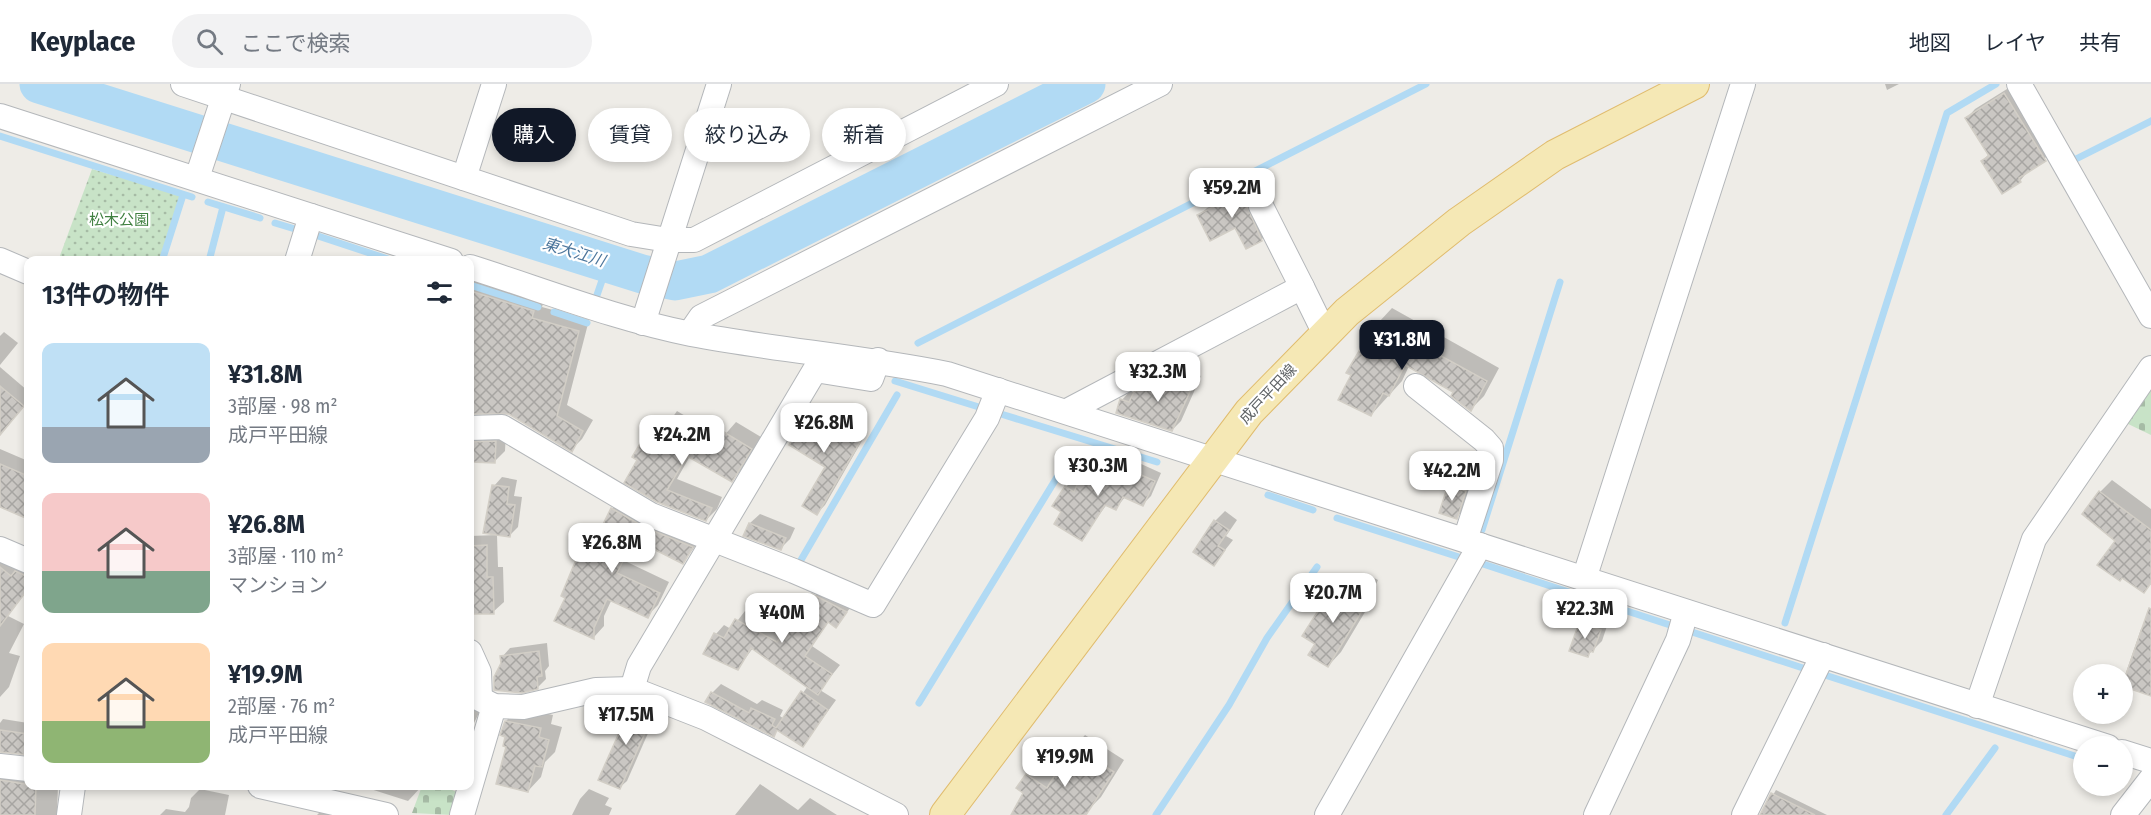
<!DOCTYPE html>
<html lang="ja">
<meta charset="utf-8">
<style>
:root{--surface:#fff;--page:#f2f2f3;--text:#1f2937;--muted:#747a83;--line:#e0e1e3;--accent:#111827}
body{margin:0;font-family:"Fira Sans Condensed","Noto Sans JP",sans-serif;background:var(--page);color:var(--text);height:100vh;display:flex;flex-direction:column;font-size:22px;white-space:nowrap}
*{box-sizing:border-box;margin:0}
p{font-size:20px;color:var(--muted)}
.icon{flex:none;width:33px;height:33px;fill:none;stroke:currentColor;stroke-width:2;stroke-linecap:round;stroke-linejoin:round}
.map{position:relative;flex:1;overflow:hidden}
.details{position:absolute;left:24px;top:172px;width:450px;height:534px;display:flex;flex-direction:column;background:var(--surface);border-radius:12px;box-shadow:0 3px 9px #0003}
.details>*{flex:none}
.hud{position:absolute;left:492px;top:24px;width:570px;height:54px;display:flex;gap:12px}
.controls{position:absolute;left:2073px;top:580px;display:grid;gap:12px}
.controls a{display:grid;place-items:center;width:60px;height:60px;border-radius:50%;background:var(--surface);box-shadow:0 3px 9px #0003;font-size:30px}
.price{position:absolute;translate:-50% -51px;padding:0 14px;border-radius:12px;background:#fff;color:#222;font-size:20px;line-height:39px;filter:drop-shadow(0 2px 3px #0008)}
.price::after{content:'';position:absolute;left:50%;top:36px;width:18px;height:14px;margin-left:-9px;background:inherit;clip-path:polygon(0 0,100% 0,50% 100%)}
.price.current{background:var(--accent);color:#fff}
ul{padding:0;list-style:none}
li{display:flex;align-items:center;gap:18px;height:150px;padding:0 18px}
li span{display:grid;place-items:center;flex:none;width:168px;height:120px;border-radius:12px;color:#555}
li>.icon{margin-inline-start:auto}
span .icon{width:72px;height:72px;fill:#fffc;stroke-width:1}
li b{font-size:26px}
h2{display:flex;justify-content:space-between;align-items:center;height:72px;padding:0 18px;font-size:26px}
.chip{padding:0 21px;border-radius:27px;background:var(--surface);box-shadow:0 3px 9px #0003;font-size:21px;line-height:54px}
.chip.current{background:var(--accent);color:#fff}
header{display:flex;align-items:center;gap:36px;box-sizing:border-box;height:84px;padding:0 30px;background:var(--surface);border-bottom:2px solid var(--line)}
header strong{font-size:28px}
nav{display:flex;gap:33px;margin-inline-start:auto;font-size:21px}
.search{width:420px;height:54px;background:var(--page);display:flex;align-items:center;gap:15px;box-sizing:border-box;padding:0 21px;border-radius:33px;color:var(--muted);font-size:22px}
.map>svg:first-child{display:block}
.cemetery{fill:url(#cemetery-stones)}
.park{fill:url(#park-dots)}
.shadow{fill:#0003}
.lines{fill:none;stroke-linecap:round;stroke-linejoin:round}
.stream{stroke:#b1daf4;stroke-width:7}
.river{stroke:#b1daf4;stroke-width:39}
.building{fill:url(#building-cross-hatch);stroke:#d2cec6;stroke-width:1.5}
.minor-casing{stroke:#b4b7ba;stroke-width:26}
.major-casing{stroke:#e0bc6e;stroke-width:32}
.minor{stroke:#fff;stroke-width:24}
.major{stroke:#f5e8b5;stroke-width:30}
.labels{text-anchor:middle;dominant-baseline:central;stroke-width:4.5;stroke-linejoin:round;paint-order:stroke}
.park-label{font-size:15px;fill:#418142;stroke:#fff}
.street-label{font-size:15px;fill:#5e6265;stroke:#fff}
.water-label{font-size:16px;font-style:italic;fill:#4c769c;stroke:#fff}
</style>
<header>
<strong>Keyplace</strong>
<div class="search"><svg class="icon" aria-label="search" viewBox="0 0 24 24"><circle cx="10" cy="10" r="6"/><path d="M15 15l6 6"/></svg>ここで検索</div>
<nav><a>地図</a><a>レイヤ</a><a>共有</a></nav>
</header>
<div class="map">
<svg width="2151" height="731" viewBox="0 0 2151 731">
<defs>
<pattern id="cemetery-stones" width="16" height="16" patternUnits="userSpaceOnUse" patternTransform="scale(1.5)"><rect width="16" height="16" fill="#c8e3c7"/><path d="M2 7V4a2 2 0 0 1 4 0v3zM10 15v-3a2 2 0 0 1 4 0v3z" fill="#a6bba5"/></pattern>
<pattern id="park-dots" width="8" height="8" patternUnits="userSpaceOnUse" patternTransform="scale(1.5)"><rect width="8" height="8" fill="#c8e3c7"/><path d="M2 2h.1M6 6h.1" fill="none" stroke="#a6bba5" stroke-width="1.8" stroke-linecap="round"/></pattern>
<pattern id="building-cross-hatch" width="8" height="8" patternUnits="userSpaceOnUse" patternTransform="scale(1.5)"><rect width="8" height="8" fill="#cac7c3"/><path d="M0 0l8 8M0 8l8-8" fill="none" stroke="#a7a5a2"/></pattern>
</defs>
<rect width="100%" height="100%" fill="#eeece7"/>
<g class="cemetery">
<polygon points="2151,299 2151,351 2124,338"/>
<polygon points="422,702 443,702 459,709 453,731 412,729"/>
</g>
<polygon class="park" points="92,85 181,111 159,177 58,177"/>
<g class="shadow">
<polygon points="1885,0 1899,0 1887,6"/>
<polygon points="2015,0 2054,67 2028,87 2020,97 1982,77 1989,70 1967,34 1975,25"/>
<polygon points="1262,95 1264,100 1254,113 1269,148 1262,155 1247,163 1236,142 1199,132 1207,124"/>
<polygon points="322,173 335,177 318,177"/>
<polygon points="470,193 544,216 542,223 589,236 567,321 593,336 582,355 571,366 509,329 470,328"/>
<polygon points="1392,224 1499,284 1484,312 1471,325 1455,308 1409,282 1402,297 1371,331 1353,291 1349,288 1379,238"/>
<polygon points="4,248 18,259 0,281 0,252"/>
<polygon points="1179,282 1201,292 1181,337 1172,346 1122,316 1130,307 1135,309 1156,293 1166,298"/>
<polygon points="0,283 28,307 28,317 3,345 0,343"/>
<polygon points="819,320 824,320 852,336 851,338 867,348 825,421 817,429 827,382 810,329"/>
<polygon points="677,327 722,354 736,338 761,353 742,385 732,396 690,372 677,395 722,413 717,425 706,436 658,417 639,376 645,354 656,343 663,347"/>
<polygon points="470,341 506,347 505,367 494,378 470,377"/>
<polygon points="0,365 28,377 28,434 0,421"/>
<polygon points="1105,371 1133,384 1139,379 1161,389 1151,412 1143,420 1126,412 1116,424 1107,420 1082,455 1063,428 1066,403 1074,395 1080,399 1087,384"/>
<polygon points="502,393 517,396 514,412 522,413 518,443 510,451 494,402"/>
<polygon points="2112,396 2151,425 2151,500 2144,507 2122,492 2117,457 2100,408"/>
<polygon points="1454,398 1469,403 1461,429 1456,433 1450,402"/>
<polygon points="623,414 703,452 683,478 638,455 627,478 669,498 658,521 647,532 612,515 604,532 604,542 594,553 567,513 579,472 590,461 593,463 612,425"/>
<polygon points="1225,427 1237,436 1226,452 1233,456 1214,480 1215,437"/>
<polygon points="760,430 795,444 790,455 780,465 750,439"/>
<polygon points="497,451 498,483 503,483 504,518 493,528 470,529 470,452"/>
<polygon points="0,470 28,480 28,509 21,506 16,521 8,532 24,540 9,569 20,572 9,603 0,613"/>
<polygon points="1365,489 1378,496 1371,511 1374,513 1341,568 1328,582 1317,559 1323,509 1337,496 1345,501 1348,498 1353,501"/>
<polygon points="822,503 854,519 836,542 829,537 812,562 840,581 820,606 836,616 803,662 779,645 773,651 712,609 721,600 757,620 762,616 783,626 780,632 784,635 808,602 753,564 738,584 705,569 716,550 724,541 731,545 745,527 785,549"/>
<polygon points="1590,530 1609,536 1602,557 1588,571 1571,566 1581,539"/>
<polygon points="2149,537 2151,537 2151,611 2122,600 2141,545"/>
<polygon points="547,559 549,582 545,587 546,595 537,604 502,579 502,573 510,564"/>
<polygon points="640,614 660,622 627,697 619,704 633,621"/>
<polygon points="470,623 481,625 473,641 470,640"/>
<polygon points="519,624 553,631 551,640 562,643 555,668 545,678 541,693 528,707 508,662 506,637"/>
<polygon points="3,635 28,639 28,669 0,667 0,639"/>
<polygon points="1085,651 1124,676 1101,713 1089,725 1080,726 1076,731 1013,731 1025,709 1027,691 1039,679 1056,691 1074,663"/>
<polygon points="28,690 28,702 58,702 57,729 67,731 0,731 0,693"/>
<polygon points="760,700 798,726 810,714 837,731 735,731"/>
<polygon points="361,702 422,702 408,717"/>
<polygon points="200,705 229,711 225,731 160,731 166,725 185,728 189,723 191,714"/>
<polygon points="589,705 609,714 605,721 612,724 609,731 572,731 580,715"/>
<polygon points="1776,706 1827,731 1761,731"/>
<polygon points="322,726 341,731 317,731"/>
</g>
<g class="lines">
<g class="stream">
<polyline points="0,52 192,113"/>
<polyline points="2070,70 2074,76 2151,37"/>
<polyline points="208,118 260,134"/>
<polyline points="275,139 295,145"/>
<polyline points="318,152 394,177"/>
<polyline points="162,177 183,111"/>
<polyline points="209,177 223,123"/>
<polyline points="470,201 538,223"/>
<polyline points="597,211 608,179"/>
<polyline points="554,228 587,239"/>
<polyline points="918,259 1426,0"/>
<polyline points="895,297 982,324"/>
<polyline points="1001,330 1157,378"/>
<polyline points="1268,411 1313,426"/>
<polyline points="1337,434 1462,474"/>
<polyline points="1482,446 1560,198"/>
<polyline points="801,476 897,311"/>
<polyline points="1483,480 1673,542 1671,546"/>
<polyline points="1785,539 1947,29 1996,0"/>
<polyline points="1692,548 1806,585"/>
<polyline points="1828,592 2084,675"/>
<polyline points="919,619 1073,367"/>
<polyline points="1156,731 1229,621 1267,554 1317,483"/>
<polyline points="1946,731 1995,664"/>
</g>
<polyline class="river" points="39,0 642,190 675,197 709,190 1086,0"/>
</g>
<g class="building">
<polygon points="2004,9 2046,77 2019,94 2021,98 2002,110 1981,77 1989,72 1965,34"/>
<polygon points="1254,102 1257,109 1249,114 1247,122 1262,157 1246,165 1235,144 1210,157 1197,131"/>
<polygon points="470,207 534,227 532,234 579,247 557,332 583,347 572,368 509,330 470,330"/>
<polygon points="1377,237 1487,297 1471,327 1451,312 1453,308 1405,281 1389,312 1383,309 1371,332 1338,316 1351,291 1346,289"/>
<polygon points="1169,290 1193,301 1172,347 1116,329 1120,315 1129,318 1134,308 1146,301 1159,307"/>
<polygon points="0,302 24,322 0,351"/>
<polygon points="810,325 845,345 843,347 860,358 817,431 802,422 825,383 789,361"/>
<polygon points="665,337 713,366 724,348 752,365 732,398 687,372 667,406 712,424 706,437 657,418 624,399 637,376 632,373 644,353 655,359"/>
<polygon points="496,357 495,379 470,378 470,358"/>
<polygon points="1096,378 1127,392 1130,386 1155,397 1143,422 1123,413 1116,426 1105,421 1082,457 1054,440 1061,428 1052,422 1065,402 1074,408 1085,383 1092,386"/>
<polygon points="0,380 28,392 28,435 0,423"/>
<polygon points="492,401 509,403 507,420 515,421 510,453 483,449"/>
<polygon points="1448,401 1466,407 1457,435 1439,429"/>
<polygon points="2099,407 2151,446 2151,499 2144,509 2122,494 2120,497 2097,481 2115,457 2082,430"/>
<polygon points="611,424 646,444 693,463 683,480 634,455 617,489 660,509 648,534 607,515 594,544 594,555 554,537 565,514 561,512 578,471 586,475"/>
<polygon points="1214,436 1229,446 1218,462 1225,466 1214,482 1193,468"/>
<polygon points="749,439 786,454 781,466 743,452"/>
<polygon points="487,461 487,493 493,493 494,530 470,530 470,462"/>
<polygon points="0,483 11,492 15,487 28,493 28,505 0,542"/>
<polygon points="1350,502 1365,509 1358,525 1362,527 1328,583 1308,571 1315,560 1302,552 1318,527 1313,524 1322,508 1332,514 1334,510 1343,516"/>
<polygon points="812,510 847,528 836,544 828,538 805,572 832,590 818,611 751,564 738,586 703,570 714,549 724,554 735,535 777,558"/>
<polygon points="2149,524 2151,525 2151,612 2122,602"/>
<polygon points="1579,539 1601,546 1593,568 1590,567 1588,573 1569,567"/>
<polygon points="539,567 542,592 537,593 538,605 522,609 494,606 494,593 501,579 500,572"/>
<polygon points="801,607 828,626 803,663 777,646 774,653 705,618 711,608 749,629 751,624 775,635 772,641 776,644"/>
<polygon points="632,620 654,629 620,705 598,696"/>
<polygon points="505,637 541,644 539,653 549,656 542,683 535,682 528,708 496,700 506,663 503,662 505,653 500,651"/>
<polygon points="0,646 28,650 28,671 0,668"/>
<polygon points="1073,662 1114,688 1086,731 1011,731 1023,709 1016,704 1026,690 1047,704"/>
<polygon points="0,696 36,702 35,731 0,731"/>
<polygon points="1771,709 1815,731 1760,731"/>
</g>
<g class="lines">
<defs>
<g id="minor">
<polyline points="183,0 631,150 668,156 694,156 996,0"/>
<polyline points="2019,0 2151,232"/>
<polyline points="0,32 451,177"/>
<polyline points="197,94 228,0"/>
<polyline points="464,94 494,0"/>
<polyline points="1261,122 1302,203"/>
<polyline points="0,176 28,188"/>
<polyline points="297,177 311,132"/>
<path d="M470,183c73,23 146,52 221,67 85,16 171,23 256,40l1161,373"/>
<polyline points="643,239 719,0"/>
<polyline points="690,249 701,233 1160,0"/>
<polyline points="1416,302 1484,356 1491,364 1491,376 1465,456"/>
<polyline points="1067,327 1302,203 1325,250"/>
<polyline points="470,344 502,343 651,431 794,487 873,521 987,334 998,306"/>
<polyline points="0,465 28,477"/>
<polyline points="1584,495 1743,0"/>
<polyline points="470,568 479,588 480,614"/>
<polyline points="632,605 639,582 815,286 871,295 878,276"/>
<polyline points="470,610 494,622 523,623 596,606 632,605 706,634 896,731"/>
<polyline points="1977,622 2034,455 2151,284"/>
<polyline points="2122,668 2151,677"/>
<polyline points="0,682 28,685"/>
<polyline points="260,702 386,731"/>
<polyline points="69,731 73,702"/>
<polyline points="462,731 494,622"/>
<polyline points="1327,731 1480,461"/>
<polyline points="1596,731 1678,556 1686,528"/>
<polyline points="1744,731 1823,571"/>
<polyline points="2123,731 2151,695"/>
</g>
<polyline id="major" points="945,731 1249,328 1347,228 1459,138 1555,71 1694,0"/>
</defs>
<use href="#minor" class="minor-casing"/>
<use href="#major" class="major-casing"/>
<use href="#minor" class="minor"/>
<use href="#major" class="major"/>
</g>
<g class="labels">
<g class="park-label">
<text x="119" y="136">松木公園</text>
</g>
<g class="street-label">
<text transform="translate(1268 310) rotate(-47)">成戸平田線</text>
</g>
<g class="water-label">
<text transform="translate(574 168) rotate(17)">東大江川</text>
</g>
</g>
</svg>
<div class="controls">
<a>+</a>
<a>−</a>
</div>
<b class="price" style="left:1232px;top:135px">¥59.2M</b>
<b class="price current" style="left:1402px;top:287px">¥31.8M</b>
<b class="price" style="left:1158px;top:319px">¥32.3M</b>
<b class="price" style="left:824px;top:370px">¥26.8M</b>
<b class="price" style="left:682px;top:382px">¥24.2M</b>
<b class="price" style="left:1098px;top:413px">¥30.3M</b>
<b class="price" style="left:1452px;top:418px">¥42.2M</b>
<b class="price" style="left:612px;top:490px">¥26.8M</b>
<b class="price" style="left:1333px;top:540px">¥20.7M</b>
<b class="price" style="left:1585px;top:556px">¥22.3M</b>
<b class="price" style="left:782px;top:560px">¥40M</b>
<b class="price" style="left:626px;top:662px">¥17.5M</b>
<b class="price" style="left:1065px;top:704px">¥19.9M</b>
<div class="hud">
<a class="chip current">購入</a>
<a class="chip">賃貸</a>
<a class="chip">絞り込み</a>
<a class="chip">新着</a>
</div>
<section class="details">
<h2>13件の物件<svg class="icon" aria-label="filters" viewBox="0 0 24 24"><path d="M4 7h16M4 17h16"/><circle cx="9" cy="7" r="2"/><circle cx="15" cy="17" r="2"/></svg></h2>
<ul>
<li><span style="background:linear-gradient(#bfe0f5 70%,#9aa5b1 0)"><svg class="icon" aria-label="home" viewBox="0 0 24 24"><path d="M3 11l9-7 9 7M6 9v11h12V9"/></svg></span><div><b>¥31.8M</b><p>3部屋 · 98 m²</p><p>成戸平田線</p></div></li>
<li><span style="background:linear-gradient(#f6c9c9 65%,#7fa58c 0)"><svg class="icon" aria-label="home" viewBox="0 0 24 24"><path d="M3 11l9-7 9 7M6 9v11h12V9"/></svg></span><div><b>¥26.8M</b><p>3部屋 · 110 m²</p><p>マンション</p></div></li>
<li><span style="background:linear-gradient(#ffd9b3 65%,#8fb573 0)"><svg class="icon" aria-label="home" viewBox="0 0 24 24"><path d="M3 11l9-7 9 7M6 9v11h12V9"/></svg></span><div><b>¥19.9M</b><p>2部屋 · 76 m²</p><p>成戸平田線</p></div></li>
</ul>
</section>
</div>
